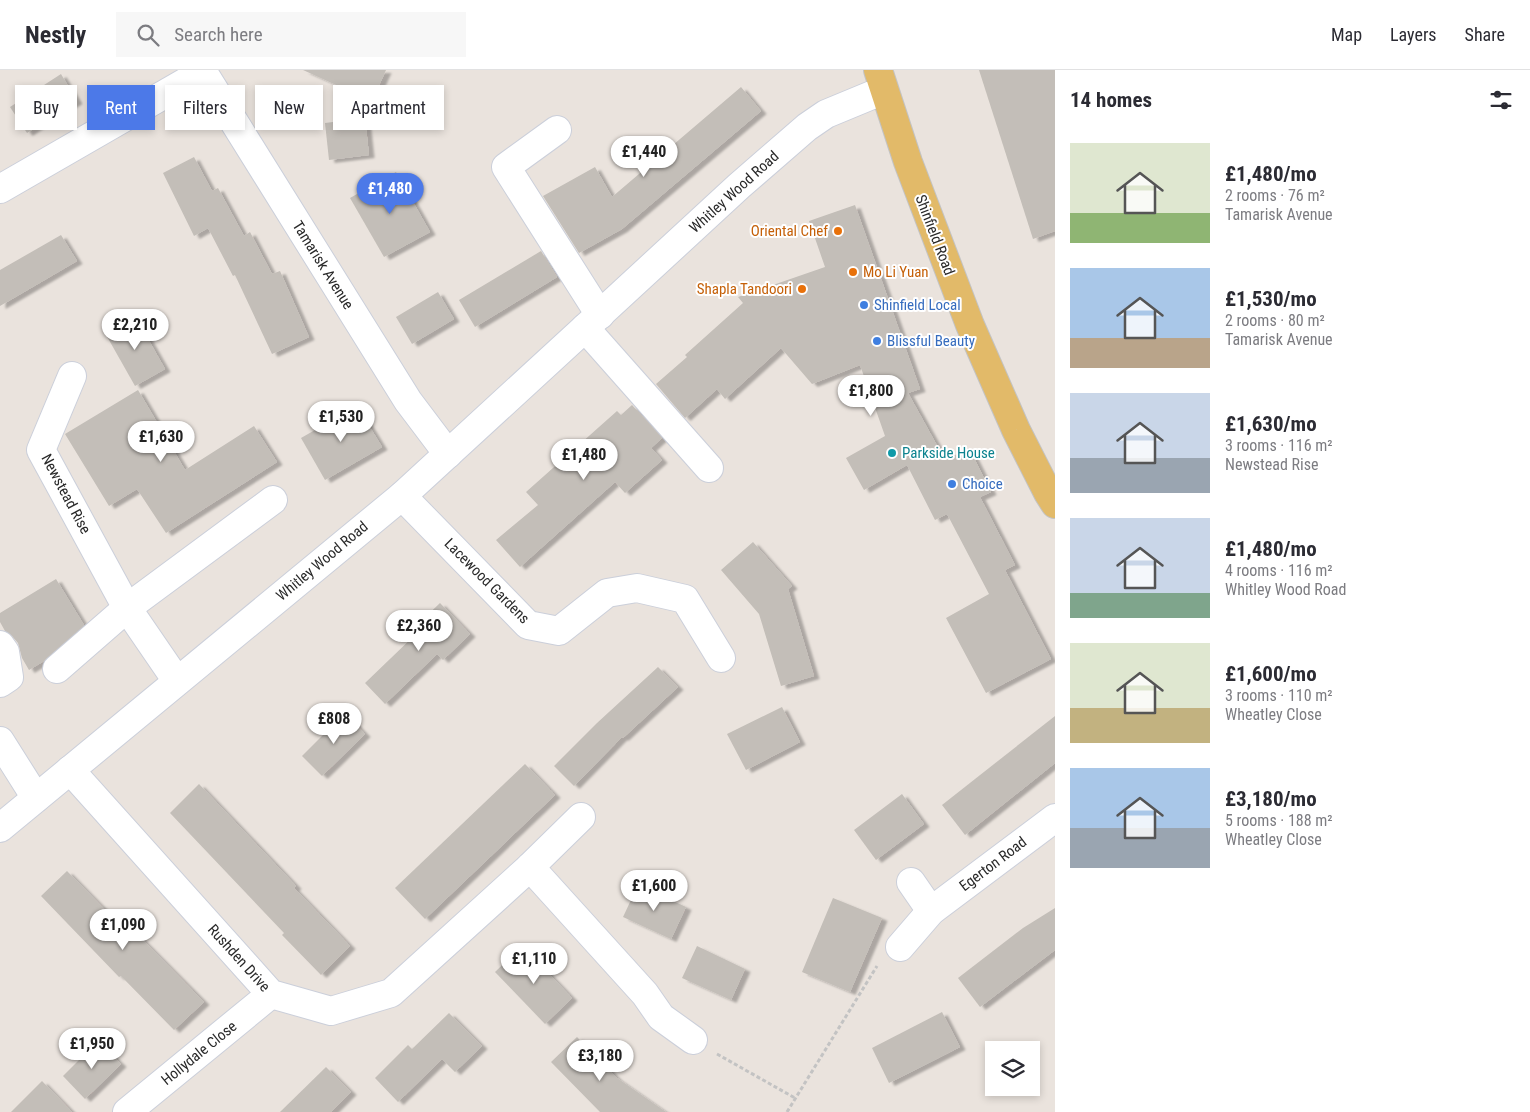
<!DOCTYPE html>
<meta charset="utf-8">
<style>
:root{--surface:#fff;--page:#f7f7f7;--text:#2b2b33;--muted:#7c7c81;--line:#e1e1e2;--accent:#4c79e8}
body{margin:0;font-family:"Roboto Condensed",sans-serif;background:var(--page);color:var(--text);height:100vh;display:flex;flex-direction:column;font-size:19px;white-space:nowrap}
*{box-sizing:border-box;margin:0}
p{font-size:16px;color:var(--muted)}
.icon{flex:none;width:28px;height:28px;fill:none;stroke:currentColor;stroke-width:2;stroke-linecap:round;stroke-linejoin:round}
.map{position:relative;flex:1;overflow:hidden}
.drawer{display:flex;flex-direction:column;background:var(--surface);width:475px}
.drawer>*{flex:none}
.hud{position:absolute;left:15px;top:15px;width:475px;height:45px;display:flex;gap:10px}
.fabs{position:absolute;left:985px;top:971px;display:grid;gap:10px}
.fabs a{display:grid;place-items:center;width:55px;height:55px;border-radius:0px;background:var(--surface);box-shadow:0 2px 8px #0003;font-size:25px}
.price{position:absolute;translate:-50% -42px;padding:0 11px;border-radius:18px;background:#fff;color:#222;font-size:16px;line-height:32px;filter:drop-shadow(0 1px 2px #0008)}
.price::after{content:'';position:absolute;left:50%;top:30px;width:15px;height:11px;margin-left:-8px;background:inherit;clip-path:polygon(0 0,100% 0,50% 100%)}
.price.current{background:var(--accent);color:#fff}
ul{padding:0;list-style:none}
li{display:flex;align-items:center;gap:15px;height:125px;padding:0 15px}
li span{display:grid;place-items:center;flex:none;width:140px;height:100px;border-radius:0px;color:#555}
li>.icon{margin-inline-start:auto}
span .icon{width:60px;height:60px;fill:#fffc;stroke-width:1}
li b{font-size:21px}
h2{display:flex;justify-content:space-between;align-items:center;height:60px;padding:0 15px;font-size:21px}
.pill{padding:0 18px;border-radius:0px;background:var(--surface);box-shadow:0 2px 8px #0003;font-size:18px;line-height:45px}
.pill.current{background:var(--accent);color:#fff}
header{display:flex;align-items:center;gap:30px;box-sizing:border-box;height:70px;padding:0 25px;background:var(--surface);border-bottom:1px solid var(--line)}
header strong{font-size:24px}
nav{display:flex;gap:28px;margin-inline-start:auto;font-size:18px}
.search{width:350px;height:45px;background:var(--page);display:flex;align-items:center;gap:12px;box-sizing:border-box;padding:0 18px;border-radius:0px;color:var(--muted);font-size:19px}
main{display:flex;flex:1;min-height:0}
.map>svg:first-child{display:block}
.building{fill:#c3beb8;filter:url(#shadow)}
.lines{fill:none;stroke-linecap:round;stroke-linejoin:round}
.minor-casing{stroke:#cbcfda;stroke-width:30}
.major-casing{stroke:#c3c3c3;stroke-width:30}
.path{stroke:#c3c3c3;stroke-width:3;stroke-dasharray:4 2.5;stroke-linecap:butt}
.minor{stroke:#fff;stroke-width:28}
.major{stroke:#e2ba69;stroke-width:28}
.food-dot{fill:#e8710a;stroke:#fff;stroke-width:2}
.shop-dot{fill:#3f7fe0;stroke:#fff;stroke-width:2}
.culture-dot{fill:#0f9aa8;stroke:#fff;stroke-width:2}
.labels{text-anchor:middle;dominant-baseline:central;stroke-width:4;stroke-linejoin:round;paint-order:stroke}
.street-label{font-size:15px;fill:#292929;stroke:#fff}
.food-label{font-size:15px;fill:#c56008;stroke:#fff;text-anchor:end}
.shop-label{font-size:15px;fill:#366cbe;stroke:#fff;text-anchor:start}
.culture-label{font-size:15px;fill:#0d838f;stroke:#fff;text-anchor:start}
</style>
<header>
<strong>Nestly</strong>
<div class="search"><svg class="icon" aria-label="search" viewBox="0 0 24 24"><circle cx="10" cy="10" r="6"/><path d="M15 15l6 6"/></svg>Search here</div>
<nav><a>Map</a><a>Layers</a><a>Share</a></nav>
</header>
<main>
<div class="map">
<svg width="1055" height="1042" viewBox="0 0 1055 1042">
<defs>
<filter id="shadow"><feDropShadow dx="5.5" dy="3" stdDeviation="1" flood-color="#0004"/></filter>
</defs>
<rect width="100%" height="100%" fill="#eae3dd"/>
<g class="building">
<polygon points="303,0 386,0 372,31"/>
<polygon points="979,0 1055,0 1055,161 1033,169"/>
<polygon points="61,4 77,31 27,63 10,37"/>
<polygon points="741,17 761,41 622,159 579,183 543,126 595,97 612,127"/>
<polygon points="365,48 369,85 329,90 325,53"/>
<polygon points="194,87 212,121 218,118 244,166 250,162 272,204 280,201 309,267 272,284 235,205 233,206 208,158 194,166 163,103"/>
<polygon points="396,102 430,162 384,187 350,128"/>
<polygon points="855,135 920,319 908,323 945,390 969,378 991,422 980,427 1015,495 1005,500 1051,589 986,623 946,548 989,524 947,444 935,450 907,395 864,420 846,388 885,366 860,295 812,314 781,278 725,329 717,319 685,348 656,314 687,287 685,285 743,233 738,227 825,197 809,151"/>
<polygon points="61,165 77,191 0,236 0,200"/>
<polygon points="541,181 557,207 475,257 459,230"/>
<polygon points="438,222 454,249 412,274 396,247"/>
<polygon points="135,246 165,299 135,316 105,263"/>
<polygon points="138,320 185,400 254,356 277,392 166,463 137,419 109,436 65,364"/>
<polygon points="632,335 662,368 651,378 662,390 625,423 615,412 520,497 496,470 538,435 526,422 617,341 621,345"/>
<polygon points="357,336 382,377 325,410 301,368"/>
<polygon points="753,472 792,516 788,519 814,606 781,616 759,544 721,500"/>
<polygon points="56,509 84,555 44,591 29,600 22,588 18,573 12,566 5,561 0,552 0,543"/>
<polygon points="440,533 470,564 443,590 437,584 385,634 365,613 417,563 413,559"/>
<polygon points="658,597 678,617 623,668 622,667 574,716 554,696 597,653"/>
<polygon points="782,637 800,672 746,700 727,664"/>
<polygon points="345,643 365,664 322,706 302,686"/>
<polygon points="1055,646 1055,693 965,765 942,735"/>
<polygon points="525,694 555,725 425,849 395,818"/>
<polygon points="199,714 296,816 294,818 350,876 321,905 282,865 284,863 170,743"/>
<polygon points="902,724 924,754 876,790 854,760"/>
<polygon points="67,801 110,845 114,841 204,932 174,960 121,906 119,907 41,826"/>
<polygon points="638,815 686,837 671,869 623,847"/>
<polygon points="833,828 882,848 850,922 802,902"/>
<polygon points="1055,838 1055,880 980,937 958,908 1023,858"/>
<polygon points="522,876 572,928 545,954 495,902"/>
<polygon points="697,876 745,899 731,930 682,908"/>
<polygon points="942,942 960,977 889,1013 872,978"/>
<polygon points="449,943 482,976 455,1002 442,989 398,1032 375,1008 408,975 412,979"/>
<polygon points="577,967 617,1008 666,1042 600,1042 551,992"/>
<polygon points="98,971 121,994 85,1029 63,1006"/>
<polygon points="326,997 351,1022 331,1042 280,1042"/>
<polygon points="42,1011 72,1042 11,1042"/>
</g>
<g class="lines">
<defs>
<g id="minor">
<polyline points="557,60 506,97 600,245"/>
<polyline points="0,119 203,2 408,331 448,384"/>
<polyline points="585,258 709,398"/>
<polyline points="72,306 41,380 127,538 177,611"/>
<polyline points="402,426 528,555 559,561 607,523 637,518 685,529 721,588"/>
<polyline points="0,575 5,582 9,607 0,613"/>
<polyline points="57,599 127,538 273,430"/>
<polyline points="0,671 36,728"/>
<polyline points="70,700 271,924 331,941 391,923 530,797 581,747"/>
<polyline points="0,758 402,426 585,258 739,116 807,57 826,44 884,20"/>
<polyline points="530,797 645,924 661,947 693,970"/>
<polyline points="911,812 931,841"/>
<polyline points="900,877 931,841 1055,748"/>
<polyline points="127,1042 271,924"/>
</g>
<polyline id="major" points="878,0 908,92 970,255 1016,360 1048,423 1055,434"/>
</defs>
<use href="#minor" class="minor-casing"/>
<use href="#major" class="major-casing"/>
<g class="path">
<polyline points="717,984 795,1028"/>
<polyline points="787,1042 877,896"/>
</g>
<use href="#minor" class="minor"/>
<use href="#major" class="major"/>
</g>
<g class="food-dot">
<circle cx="838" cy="161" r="5"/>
<circle cx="853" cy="202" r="5"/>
<circle cx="802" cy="219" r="5"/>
</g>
<g class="shop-dot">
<circle cx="864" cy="235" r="5"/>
<circle cx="877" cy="271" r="5"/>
<circle cx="952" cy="414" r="5"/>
</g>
<circle class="culture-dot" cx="892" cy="383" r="5"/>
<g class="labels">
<g class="street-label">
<text transform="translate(734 122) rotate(-42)">Whitley Wood Road</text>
<text transform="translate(935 165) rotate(69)">Shinfield Road</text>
<text transform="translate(323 195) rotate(58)">Tamarisk Avenue</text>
<text transform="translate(66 424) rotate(62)">Newstead Rise</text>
<text transform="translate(322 491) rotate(-40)">Whitley Wood Road</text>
<text transform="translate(487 511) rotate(45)">Lacewood Gardens</text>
<text transform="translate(993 794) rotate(-37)">Egerton Road</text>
<text transform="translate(239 888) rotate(48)">Rushden Drive</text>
<text transform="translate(199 983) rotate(-39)">Hollydale Close</text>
</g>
<g class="food-label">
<text x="828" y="161">Oriental Chef</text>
<text x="863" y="202" text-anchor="start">Mo Li Yuan</text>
<text x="792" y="219">Shapla Tandoori</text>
</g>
<g class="shop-label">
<text x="874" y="235">Shinfield Local</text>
<text x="887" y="271">Blissful Beauty</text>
<text x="962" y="414">Choice</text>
</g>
<g class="culture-label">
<text x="902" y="383">Parkside House</text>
</g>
</g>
</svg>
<div class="fabs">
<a><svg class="icon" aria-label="layers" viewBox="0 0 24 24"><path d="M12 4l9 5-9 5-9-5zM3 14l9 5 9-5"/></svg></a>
</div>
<b class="price" style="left:644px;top:108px">£1,440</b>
<b class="price current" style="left:390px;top:145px">£1,480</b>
<b class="price" style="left:135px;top:281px">£2,210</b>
<b class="price" style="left:871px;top:347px">£1,800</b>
<b class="price" style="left:341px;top:373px">£1,530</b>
<b class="price" style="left:161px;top:393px">£1,630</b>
<b class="price" style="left:584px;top:411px">£1,480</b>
<b class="price" style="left:419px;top:582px">£2,360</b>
<b class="price" style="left:334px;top:675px">£808</b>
<b class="price" style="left:654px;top:842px">£1,600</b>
<b class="price" style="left:123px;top:881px">£1,090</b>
<b class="price" style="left:534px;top:915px">£1,110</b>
<b class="price" style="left:92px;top:1000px">£1,950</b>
<b class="price" style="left:600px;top:1012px">£3,180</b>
<div class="hud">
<a class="pill">Buy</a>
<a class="pill current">Rent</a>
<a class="pill">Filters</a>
<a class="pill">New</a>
<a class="pill">Apartment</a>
</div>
</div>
<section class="drawer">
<h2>14 homes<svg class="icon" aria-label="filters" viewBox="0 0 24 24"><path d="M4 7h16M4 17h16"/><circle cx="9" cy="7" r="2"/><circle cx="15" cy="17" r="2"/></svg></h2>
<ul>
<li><span style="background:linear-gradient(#dfe7d0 70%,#8fb573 0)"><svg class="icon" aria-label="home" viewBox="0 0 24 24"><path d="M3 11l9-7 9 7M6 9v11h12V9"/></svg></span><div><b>£1,480/mo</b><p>2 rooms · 76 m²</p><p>Tamarisk Avenue</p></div></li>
<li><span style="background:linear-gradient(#a9c7e8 70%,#b9a48a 0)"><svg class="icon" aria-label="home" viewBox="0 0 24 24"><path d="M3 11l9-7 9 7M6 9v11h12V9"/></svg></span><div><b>£1,530/mo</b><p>2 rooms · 80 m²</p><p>Tamarisk Avenue</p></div></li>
<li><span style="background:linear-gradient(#c9d6e8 65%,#9aa5b1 0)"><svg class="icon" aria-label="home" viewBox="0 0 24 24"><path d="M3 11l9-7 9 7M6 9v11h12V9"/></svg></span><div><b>£1,630/mo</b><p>3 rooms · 116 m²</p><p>Newstead Rise</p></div></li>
<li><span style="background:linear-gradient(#c9d6e8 75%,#7fa58c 0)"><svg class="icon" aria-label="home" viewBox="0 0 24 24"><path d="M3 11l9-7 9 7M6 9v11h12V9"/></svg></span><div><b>£1,480/mo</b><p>4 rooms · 116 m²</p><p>Whitley Wood Road</p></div></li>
<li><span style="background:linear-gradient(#dfe7d0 65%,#c2b280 0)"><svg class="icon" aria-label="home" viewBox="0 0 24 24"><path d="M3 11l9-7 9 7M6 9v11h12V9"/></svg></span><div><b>£1,600/mo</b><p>3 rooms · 110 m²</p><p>Wheatley Close</p></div></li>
<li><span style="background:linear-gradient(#a9c7e8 60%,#9aa5b1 0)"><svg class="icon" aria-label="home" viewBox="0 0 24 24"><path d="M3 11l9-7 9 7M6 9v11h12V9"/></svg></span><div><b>£3,180/mo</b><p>5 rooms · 188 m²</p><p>Wheatley Close</p></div></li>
</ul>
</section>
</main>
